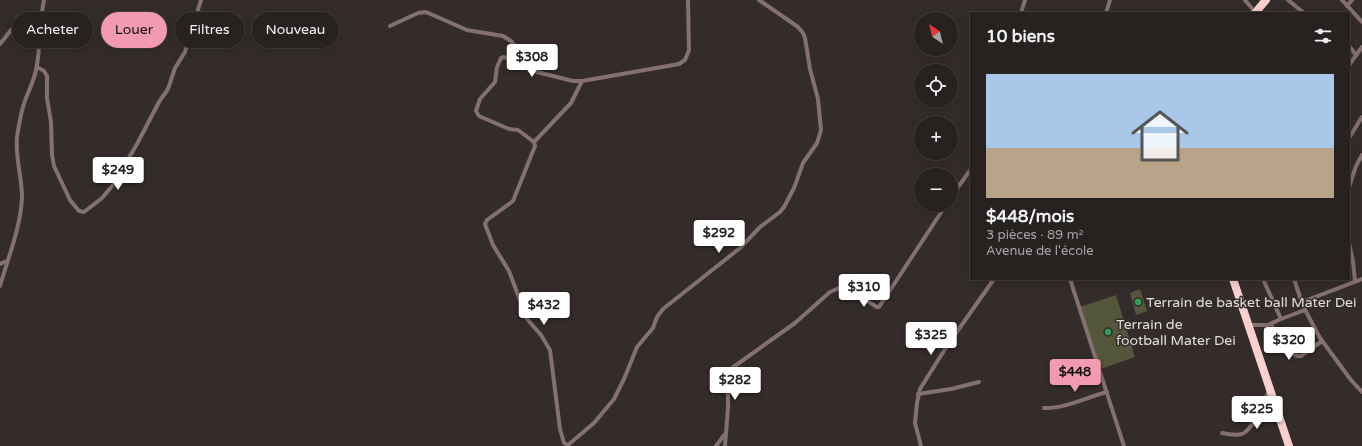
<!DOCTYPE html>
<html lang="fr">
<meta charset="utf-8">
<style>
:root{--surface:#272120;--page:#2f2929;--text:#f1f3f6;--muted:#a4a3a5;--line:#433e3e;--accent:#f19ab1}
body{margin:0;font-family:"Varela Round",sans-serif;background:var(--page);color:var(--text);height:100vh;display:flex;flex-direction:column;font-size:15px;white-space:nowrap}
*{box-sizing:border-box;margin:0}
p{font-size:13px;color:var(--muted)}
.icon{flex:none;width:22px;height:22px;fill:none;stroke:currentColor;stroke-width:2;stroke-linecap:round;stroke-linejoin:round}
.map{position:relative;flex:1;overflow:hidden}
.side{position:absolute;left:970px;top:12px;width:380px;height:268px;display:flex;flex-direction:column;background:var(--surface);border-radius:0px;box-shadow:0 2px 10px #0003,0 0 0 1px var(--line)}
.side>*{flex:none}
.guide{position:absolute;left:12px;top:12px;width:380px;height:36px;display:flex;gap:8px}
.needle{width:26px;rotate:325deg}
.fabs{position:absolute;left:914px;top:12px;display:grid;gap:8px}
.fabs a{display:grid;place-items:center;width:44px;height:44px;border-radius:50%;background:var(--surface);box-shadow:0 2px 10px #0003,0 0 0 1px var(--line);font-size:20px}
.price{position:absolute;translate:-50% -34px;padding:0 9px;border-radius:4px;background:#fff;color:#222;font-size:13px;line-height:26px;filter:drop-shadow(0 1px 2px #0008)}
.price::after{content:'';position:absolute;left:50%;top:24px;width:12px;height:9px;margin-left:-6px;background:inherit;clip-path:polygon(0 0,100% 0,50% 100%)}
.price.active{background:var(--accent);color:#111}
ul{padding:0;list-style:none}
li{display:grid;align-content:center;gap:8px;height:212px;padding:0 16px}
li span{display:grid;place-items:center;height:124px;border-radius:0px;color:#555}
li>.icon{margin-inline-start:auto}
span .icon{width:72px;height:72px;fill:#fffc;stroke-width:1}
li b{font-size:17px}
h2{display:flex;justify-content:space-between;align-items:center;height:48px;padding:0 16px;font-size:17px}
.chip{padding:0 14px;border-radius:18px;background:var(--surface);box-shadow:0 2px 10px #0003,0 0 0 1px var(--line);font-size:14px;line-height:36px}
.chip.active{background:var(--accent);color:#111}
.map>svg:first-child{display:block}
.green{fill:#54563c}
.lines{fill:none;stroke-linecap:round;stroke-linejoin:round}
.street{stroke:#857070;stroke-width:4}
.highway{stroke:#f9cfcf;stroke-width:8}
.leisure-dot{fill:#2e9e5b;stroke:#342c2a;stroke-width:1.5}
.labels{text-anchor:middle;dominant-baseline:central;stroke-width:3;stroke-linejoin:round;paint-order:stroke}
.poi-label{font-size:14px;fill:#e0dbda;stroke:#342c2a;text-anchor:start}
</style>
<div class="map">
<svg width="1362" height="446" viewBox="0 0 1362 446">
<rect width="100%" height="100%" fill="#342c2a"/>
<g class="green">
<polygon points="1140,289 1147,311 1136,315 1130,293"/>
<polygon points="1116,295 1135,357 1101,369 1080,307"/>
</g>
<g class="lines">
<g class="street">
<polyline points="1245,0 1255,12"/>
<polyline points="1288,0 1304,13"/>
<polyline points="1342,0 1362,22"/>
<polyline points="1347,6 1352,0"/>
<polyline points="1021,13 1025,0"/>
<polyline points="1106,13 1110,0"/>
<polyline points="390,26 418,13 426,12 467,30 503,36 511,41 534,70 537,72 573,81 582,81 679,64 685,60 689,50 688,0"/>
<polyline points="0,44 11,30"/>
<polyline points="1349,46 1356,55"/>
<polyline points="519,50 516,59 513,61 504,57 501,58 497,67 495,82 480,99 476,111 479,116 509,129 518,130 534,142 535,146 513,201 487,220 485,224 493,245 509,271 527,319 541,335 550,350 560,429 564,443 568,445 594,423 614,399 624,379 637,347 653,328 657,317 663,309 740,248 760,227 780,212 784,207 794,188 803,163 817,143 821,130 818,99 810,69 805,38 803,33 798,27 759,0"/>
<polyline points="1349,65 1362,47"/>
<polyline points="37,67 44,71 47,76 47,98 51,122 52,155 54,166 70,200 79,211 84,212 102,198 113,185 137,144 159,102 168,89 175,68 185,52 201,0"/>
<polyline points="1349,138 1362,117"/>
<polyline points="534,142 571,103 582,81"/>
<polyline points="1349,187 1356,166 1362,155"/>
<polyline points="951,197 971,169"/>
<polyline points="1349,243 1353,261 1355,281"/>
<polyline points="0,264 7,261"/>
<polyline points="1070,279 1124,446"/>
<polyline points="1294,279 1303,306 1320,338 1351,380 1362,392"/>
<path d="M0,286c8,-28 21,-60 22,-89 0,-20 -7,-40 -5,-60 2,-13 4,-27 9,-39 4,-10 8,-18 10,-28 5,-23 3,-47 8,-70"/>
<polyline points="1302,302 1362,279"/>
<polyline points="1281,319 1305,310"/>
<polyline points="1271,324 1281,346 1297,356 1301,356 1322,341"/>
<polyline points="1249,325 1268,325 1281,319 1263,279"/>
<polyline points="918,394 951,389 979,382"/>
<path d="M1044,408c20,1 43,-11 63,-16"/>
<path d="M1222,433c7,1 13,3 20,1 12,-5 21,-32 27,-43"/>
<polyline points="716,446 725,434"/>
<polyline points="725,446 728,408 728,373 732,368 795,323 830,292 839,288 846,288 877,307 879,307 946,205"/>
<polyline points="921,446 915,423 917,403 920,389 947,346 994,279"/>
</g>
<g class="highway">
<polyline points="1255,13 1266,0"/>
<polyline points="1233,279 1289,446"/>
</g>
</g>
<g class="leisure-dot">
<circle cx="1138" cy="302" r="4"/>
<circle cx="1108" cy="332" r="4"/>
</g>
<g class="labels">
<g class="poi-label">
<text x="1146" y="302">Terrain de basket ball Mater Dei</text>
<text x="1116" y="324">Terrain de<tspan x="1116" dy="16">football Mater Dei</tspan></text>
</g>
</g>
</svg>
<div class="fabs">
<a><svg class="needle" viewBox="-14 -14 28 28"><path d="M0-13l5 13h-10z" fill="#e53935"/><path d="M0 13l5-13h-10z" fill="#a4a3a5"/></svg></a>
<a><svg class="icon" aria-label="locate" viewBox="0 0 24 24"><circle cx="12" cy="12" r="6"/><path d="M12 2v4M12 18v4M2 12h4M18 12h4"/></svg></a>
<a>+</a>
<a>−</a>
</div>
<b class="price" style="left:532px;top:78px">$308</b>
<b class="price" style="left:118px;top:191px">$249</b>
<b class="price" style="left:719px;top:254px">$292</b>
<b class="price" style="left:864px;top:308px">$310</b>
<b class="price" style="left:544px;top:326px">$432</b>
<b class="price" style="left:931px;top:356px">$325</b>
<b class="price" style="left:1289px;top:361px">$320</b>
<b class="price active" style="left:1075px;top:393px">$448</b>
<b class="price" style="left:735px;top:401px">$282</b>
<b class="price" style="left:1257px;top:430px">$225</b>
<div class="guide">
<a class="chip">Acheter</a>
<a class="chip active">Louer</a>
<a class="chip">Filtres</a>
<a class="chip">Nouveau</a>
</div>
<section class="side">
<h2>10 biens<svg class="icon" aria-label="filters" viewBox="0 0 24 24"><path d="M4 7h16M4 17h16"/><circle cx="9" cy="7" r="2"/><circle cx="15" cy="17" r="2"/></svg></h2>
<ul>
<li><span style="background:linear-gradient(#a9c7e8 60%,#b9a48a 0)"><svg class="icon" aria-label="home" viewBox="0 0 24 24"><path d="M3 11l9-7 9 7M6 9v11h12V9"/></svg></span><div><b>$448/mois</b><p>3 pièces · 89 m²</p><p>Avenue de l'école</p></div></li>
</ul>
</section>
</div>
